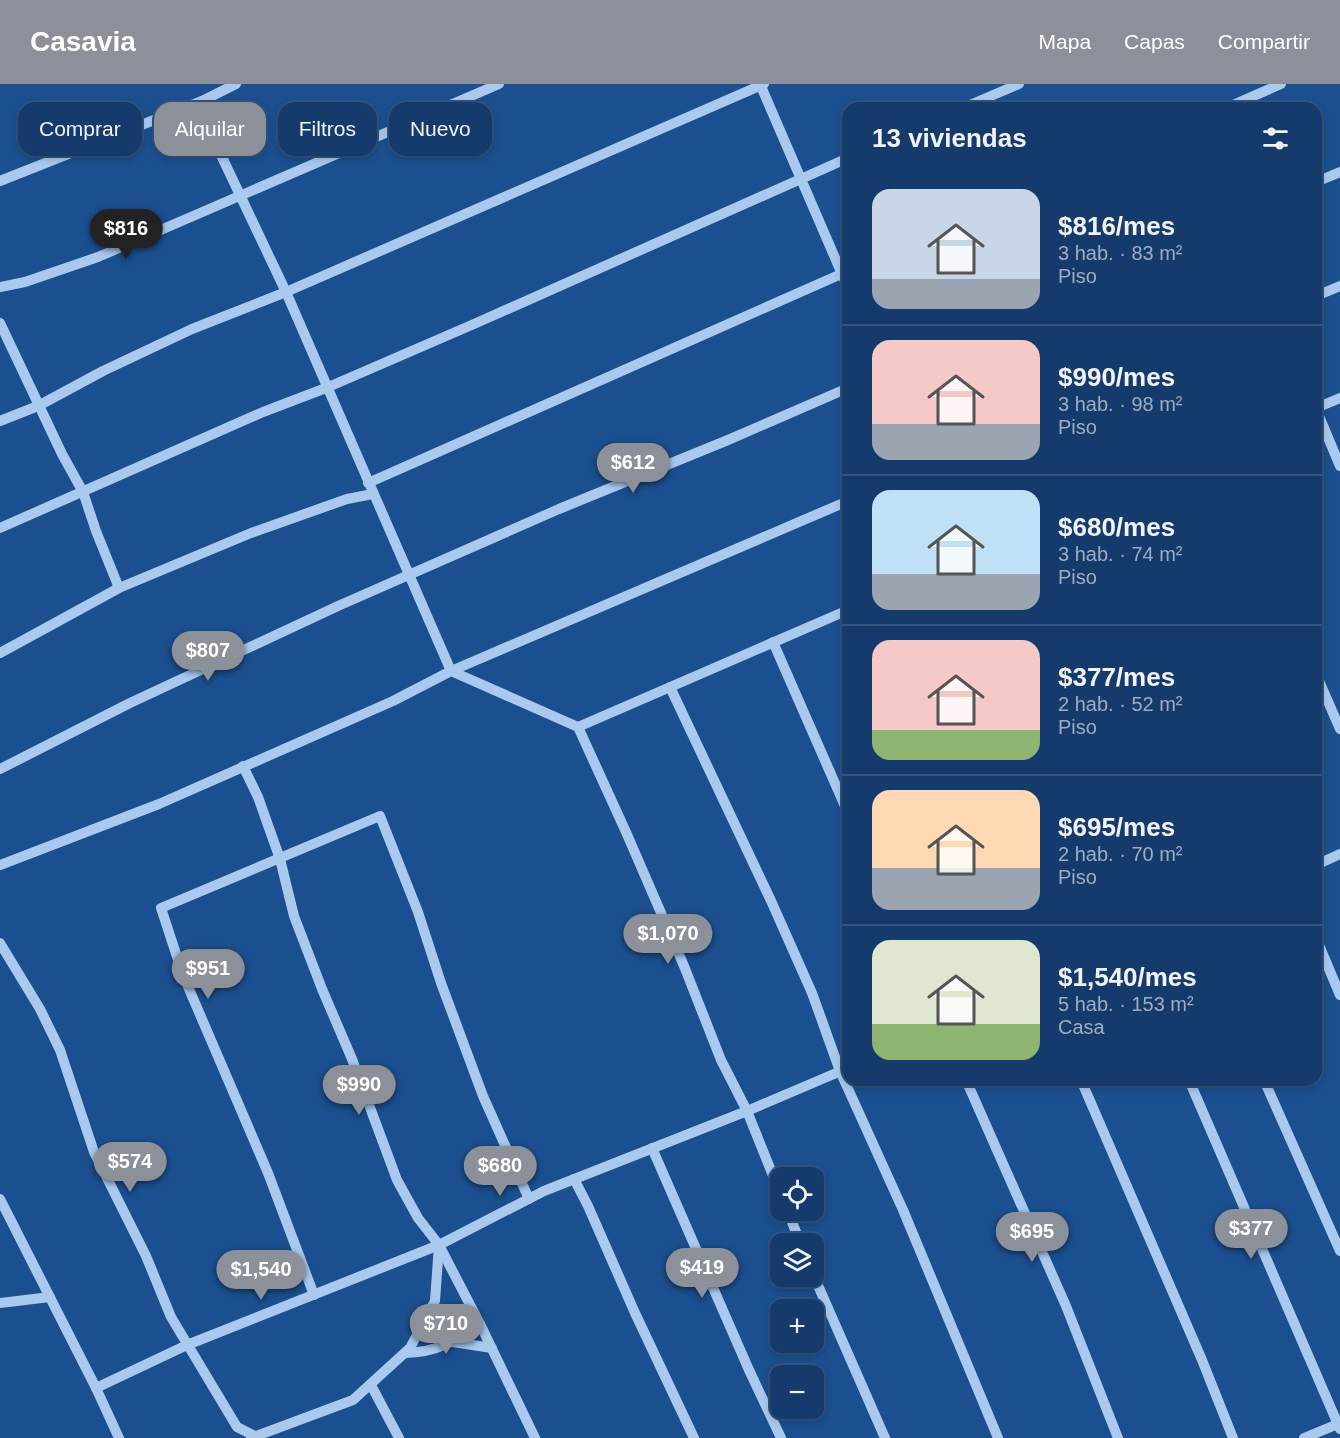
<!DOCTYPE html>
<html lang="es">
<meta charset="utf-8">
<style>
:root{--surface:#143b6b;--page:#214673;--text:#f1f3f6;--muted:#9dadc1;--line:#33557e;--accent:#8c9099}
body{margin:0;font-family:Helvetica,sans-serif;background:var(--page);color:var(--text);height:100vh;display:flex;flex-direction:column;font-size:22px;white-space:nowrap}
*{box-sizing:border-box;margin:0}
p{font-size:20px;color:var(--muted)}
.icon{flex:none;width:33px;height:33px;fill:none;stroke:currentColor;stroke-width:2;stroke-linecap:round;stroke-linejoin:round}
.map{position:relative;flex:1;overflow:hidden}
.panel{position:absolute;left:842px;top:18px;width:480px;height:984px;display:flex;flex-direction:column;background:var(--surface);border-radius:18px;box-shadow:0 3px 9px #0003,0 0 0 2px var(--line)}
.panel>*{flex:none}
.banner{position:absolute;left:18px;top:18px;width:570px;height:54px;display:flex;gap:12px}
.buttons{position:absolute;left:770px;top:1083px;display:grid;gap:12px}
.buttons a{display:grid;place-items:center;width:54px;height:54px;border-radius:12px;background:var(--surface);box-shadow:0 3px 9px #0003,0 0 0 2px var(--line);font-size:30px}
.price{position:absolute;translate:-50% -51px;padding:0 14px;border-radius:21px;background:var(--accent);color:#fff;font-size:20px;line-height:39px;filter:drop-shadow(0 2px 3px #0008)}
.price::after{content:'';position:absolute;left:50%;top:36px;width:18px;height:14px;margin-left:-9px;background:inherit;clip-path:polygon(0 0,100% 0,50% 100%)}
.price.active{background:#222;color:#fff}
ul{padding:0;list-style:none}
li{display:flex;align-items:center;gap:18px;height:150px;padding:0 30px}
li+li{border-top:2px solid var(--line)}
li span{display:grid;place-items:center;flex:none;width:168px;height:120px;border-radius:18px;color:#555}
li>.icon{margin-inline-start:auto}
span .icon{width:72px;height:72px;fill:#fffc;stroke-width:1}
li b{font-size:26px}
h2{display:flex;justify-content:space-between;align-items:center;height:72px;padding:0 30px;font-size:26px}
.tag{padding:0 21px;border-radius:18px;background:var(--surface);box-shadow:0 3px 9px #0003,0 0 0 2px var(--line);font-size:21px;line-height:54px}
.tag.active{background:var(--accent);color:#fff}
header{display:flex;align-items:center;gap:36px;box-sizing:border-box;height:84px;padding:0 30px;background:var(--accent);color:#fff}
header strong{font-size:28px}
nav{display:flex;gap:33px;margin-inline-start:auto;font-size:21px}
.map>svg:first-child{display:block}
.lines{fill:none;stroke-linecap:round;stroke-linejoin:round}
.minor{stroke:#a9c9ee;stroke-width:10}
</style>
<header>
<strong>Casavia</strong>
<nav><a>Mapa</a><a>Capas</a><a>Compartir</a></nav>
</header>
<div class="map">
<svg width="1340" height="1354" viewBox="0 0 1340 1354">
<rect width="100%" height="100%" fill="#1b4f8f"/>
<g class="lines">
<g class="minor">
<polyline points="236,0 202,17 203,33 286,208 451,587 578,643 848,526"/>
<polyline points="760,0 848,204"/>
<polyline points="963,24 1019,0"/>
<polyline points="1226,24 1281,0"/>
<polyline points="0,97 202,17"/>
<polyline points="1316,98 1340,88"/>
<polyline points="0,203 25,198 98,173 499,0"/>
<polyline points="1316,212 1340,202"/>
<polyline points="0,239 62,370 83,408 96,447 119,504"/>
<polyline points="1316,324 1340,314"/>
<polyline points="1316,325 1340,382"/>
<polyline points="0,337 38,322 103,287 192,245 286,208 764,0"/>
<polyline points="368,399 848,187"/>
<polyline points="0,444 263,328 326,304 474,240 848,74"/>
<polyline points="773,558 848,729"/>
<polyline points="0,569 119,504 251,449 347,415 373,410"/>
<polyline points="1316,590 1340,645"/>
<polyline points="670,603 772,819 812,909 840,987 903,1126 998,1354"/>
<polyline points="578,643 626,748 684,882 721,976 747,1027 780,1109"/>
<polyline points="243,682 258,713 280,775 294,832 322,905 352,975 397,1096 418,1134 439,1161 480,1240 535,1354"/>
<polyline points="0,685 130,619 338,522 559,425 728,356 848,304"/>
<polyline points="0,781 159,720 393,617 451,587 848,417"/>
<polyline points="1316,781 1340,770"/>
<polyline points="1316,854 1340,911"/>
<polyline points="0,859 40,925 60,966 94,1068 146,1172 171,1233 237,1343 259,1354"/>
<polyline points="966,996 1066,1222 1118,1354"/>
<polyline points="1081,996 1202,1276 1233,1354"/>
<polyline points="1189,996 1340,1345"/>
<polyline points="1264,996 1340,1167"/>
<polyline points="652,1064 749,1286 781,1354"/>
<polyline points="574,1095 588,1122 635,1229 694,1354"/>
<polyline points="0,1115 96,1304 119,1354"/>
<polyline points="787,1126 801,1160"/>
<polyline points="813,1190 885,1354"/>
<polyline points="314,1211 268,1089 183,891 161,824 380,732 418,828 441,899 483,1012 529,1115"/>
<polyline points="0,1219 50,1213"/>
<polyline points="415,1236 453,1258 492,1264"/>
<path d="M405,1269c33,-1 48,-11 75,-29"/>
<polyline points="371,1301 399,1354"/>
<polyline points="96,1304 187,1261 439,1161"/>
<polyline points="251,1354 353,1316 410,1264 435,1217 439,1161 544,1107 747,1027 848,984"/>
<polyline points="1304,1354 1340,1339"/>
</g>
</g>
</svg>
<div class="buttons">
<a><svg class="icon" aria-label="locate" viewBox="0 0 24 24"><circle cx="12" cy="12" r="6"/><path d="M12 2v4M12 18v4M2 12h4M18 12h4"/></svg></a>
<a><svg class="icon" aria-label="layers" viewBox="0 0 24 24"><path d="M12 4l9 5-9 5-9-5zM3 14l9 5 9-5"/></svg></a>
<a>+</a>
<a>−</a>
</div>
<b class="price active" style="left:126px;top:176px">$816</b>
<b class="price" style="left:633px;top:410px">$612</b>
<b class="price" style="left:208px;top:598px">$807</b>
<b class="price" style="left:668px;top:881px">$1,070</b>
<b class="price" style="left:208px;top:916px">$951</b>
<b class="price" style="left:359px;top:1032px">$990</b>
<b class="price" style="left:130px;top:1109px">$574</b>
<b class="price" style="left:500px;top:1113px">$680</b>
<b class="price" style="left:1251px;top:1176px">$377</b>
<b class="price" style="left:1032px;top:1179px">$695</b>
<b class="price" style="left:702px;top:1215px">$419</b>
<b class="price" style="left:261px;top:1217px">$1,540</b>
<b class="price" style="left:446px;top:1271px">$710</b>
<div class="banner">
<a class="tag">Comprar</a>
<a class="tag active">Alquilar</a>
<a class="tag">Filtros</a>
<a class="tag">Nuevo</a>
</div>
<section class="panel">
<h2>13 viviendas<svg class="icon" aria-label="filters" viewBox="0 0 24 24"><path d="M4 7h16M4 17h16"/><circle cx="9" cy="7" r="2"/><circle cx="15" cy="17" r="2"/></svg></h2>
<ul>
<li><span style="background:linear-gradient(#c9d6e8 75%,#9aa5b1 0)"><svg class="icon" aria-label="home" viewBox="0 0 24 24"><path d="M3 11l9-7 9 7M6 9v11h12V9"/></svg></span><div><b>$816/mes</b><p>3 hab. · 83 m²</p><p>Piso</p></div></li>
<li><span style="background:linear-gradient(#f6c9c9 70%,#9aa5b1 0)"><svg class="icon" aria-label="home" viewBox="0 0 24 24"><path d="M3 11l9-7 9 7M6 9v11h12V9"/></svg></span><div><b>$990/mes</b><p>3 hab. · 98 m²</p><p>Piso</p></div></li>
<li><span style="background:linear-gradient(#bfe0f5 70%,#9aa5b1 0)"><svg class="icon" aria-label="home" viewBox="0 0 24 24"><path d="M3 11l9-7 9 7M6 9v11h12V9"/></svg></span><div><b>$680/mes</b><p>3 hab. · 74 m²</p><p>Piso</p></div></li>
<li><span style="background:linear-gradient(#f6c9c9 75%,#8fb573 0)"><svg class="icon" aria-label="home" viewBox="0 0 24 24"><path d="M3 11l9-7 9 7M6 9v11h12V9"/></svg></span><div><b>$377/mes</b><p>2 hab. · 52 m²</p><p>Piso</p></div></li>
<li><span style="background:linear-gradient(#ffd9b3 65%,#9aa5b1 0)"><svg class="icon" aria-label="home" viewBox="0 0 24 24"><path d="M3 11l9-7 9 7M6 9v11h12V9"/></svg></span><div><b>$695/mes</b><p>2 hab. · 70 m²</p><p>Piso</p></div></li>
<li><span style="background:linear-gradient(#dfe7d0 70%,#8fb573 0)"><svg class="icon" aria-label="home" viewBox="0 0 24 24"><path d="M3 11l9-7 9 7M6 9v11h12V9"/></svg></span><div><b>$1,540/mes</b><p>5 hab. · 153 m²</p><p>Casa</p></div></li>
</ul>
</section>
</div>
